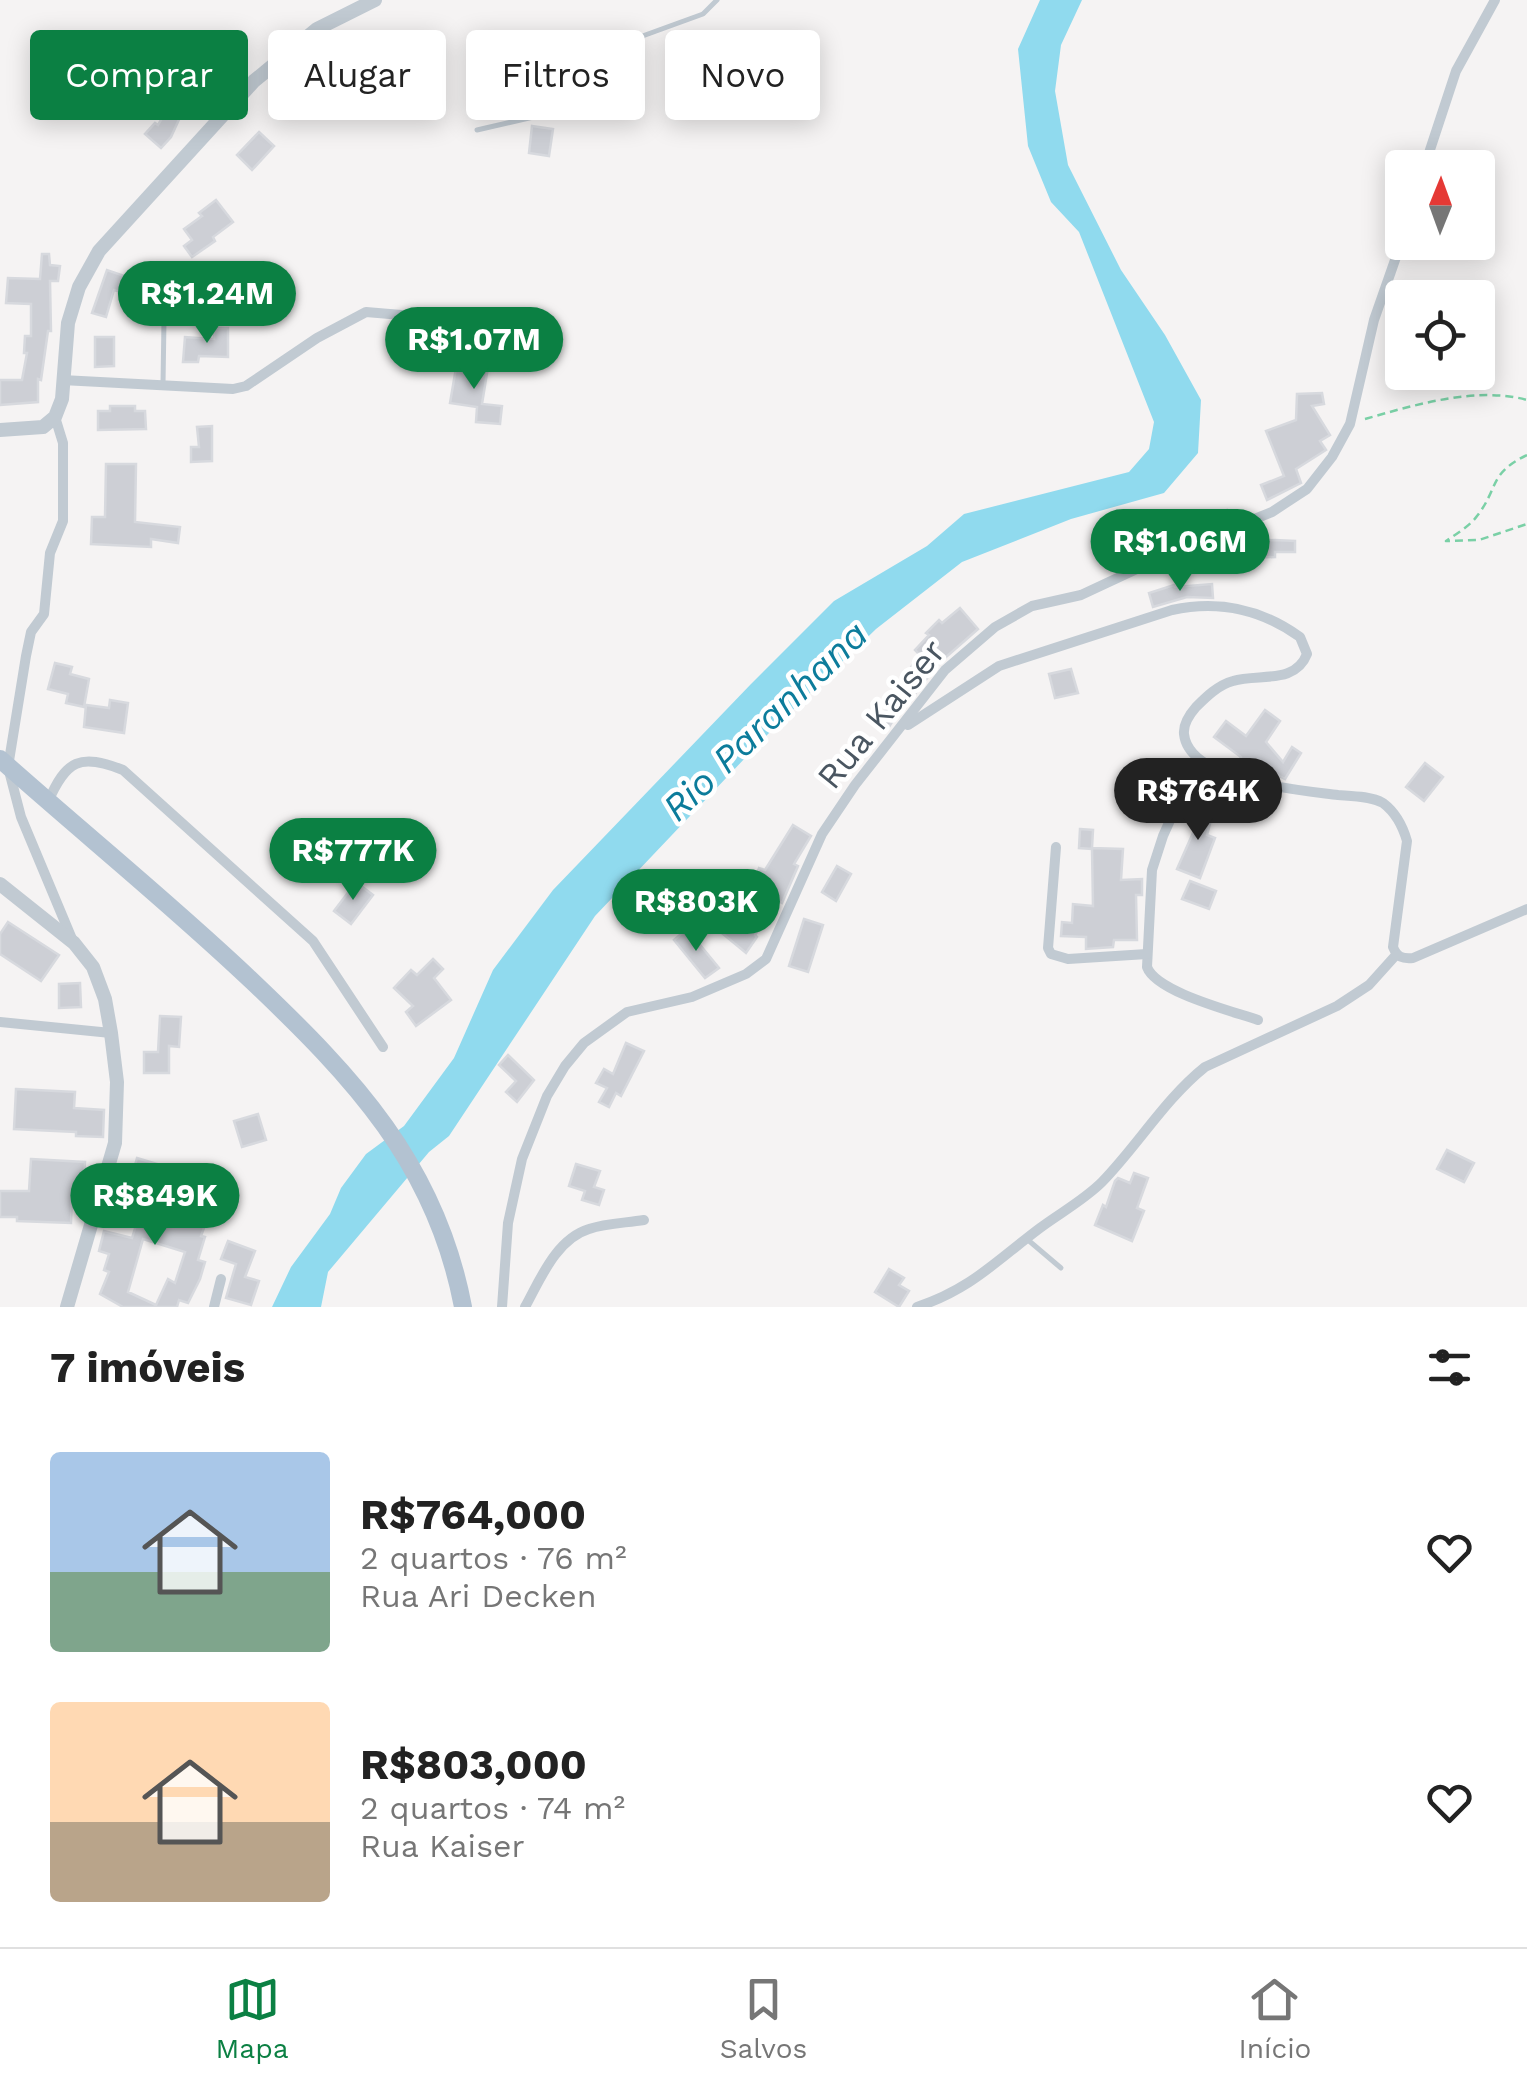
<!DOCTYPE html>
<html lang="pt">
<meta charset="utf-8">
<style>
:root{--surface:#fff;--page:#f2f2f2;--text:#222;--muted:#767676;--line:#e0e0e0;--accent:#0b8043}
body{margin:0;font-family:"Work Sans",sans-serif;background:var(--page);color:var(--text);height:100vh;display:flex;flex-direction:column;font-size:38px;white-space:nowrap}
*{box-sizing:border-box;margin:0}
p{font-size:32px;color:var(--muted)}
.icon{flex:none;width:55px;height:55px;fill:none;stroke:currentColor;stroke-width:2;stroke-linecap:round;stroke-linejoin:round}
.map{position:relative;height:1307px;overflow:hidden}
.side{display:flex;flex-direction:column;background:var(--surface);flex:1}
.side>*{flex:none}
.hud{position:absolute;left:30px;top:30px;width:1000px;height:90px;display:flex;gap:20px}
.needle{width:65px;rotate:1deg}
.buttons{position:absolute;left:1385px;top:150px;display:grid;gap:20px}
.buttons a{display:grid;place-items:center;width:110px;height:110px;border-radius:10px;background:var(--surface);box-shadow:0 5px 25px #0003;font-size:50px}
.price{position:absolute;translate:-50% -85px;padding:0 22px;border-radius:35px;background:var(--accent);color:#fff;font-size:32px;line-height:65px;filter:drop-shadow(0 2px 5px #0008)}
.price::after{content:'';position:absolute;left:50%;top:60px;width:30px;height:22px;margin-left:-15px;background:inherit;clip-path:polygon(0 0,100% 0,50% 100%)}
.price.current{background:#222;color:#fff}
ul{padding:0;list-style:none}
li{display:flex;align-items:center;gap:30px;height:250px;padding:0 50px}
li span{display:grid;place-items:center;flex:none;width:280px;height:200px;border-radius:10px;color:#555}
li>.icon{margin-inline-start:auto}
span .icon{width:120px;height:120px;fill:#fffc;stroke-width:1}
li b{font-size:42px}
h2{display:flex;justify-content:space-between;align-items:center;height:120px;padding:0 50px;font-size:42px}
.chip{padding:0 35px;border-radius:10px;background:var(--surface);box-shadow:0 5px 25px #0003;font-size:35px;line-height:90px}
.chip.current{background:var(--accent);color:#fff}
.tab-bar{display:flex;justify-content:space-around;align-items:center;height:140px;border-top:2px solid var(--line);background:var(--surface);font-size:28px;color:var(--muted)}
.tab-bar a{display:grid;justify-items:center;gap:5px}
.tab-bar .current{color:var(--accent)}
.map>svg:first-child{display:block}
.water{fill:#90daee}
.building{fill:#cdcfd5;stroke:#d7d9de;stroke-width:2.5;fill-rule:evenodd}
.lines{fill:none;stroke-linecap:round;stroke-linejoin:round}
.path{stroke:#7ad0a6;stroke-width:2.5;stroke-dasharray:8 5;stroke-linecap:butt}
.service{stroke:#c1cad2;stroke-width:5}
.minor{stroke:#c1cad2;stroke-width:10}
.tertiary{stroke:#c1cad2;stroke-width:14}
.primary{stroke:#b3c2d1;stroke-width:18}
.labels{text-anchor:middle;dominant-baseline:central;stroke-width:9;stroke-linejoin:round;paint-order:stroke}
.street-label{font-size:35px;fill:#4a5661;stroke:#fff}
.water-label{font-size:38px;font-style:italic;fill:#0c7c9b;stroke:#fff}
</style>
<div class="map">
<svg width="1527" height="1307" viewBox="0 0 1527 1307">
<rect width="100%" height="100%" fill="#f5f3f3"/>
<polygon class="water" points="1040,0 1082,0 1061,45 1055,91 1068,165 1121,270 1165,335 1201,400 1198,453 1164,493 1071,519 962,562 876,629 766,736 595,916 449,1136 429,1152 328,1272 321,1307 272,1307 291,1267 330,1214 341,1188 366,1154 404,1126 454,1058 493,970 553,890 751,684 834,601 927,546 964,514 1129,472 1149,449 1154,422 1079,232 1051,202 1028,146 1018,49"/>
<g class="building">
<polygon points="168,108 181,115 171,137 161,148 145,134 155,123 158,125"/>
<polygon points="532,126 553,129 549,156 529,153"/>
<polygon points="259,132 274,146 252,170 237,155"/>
<polygon points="216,200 233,222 213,237 215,241 192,257 184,246 192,240 184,229 202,216 199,213"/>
<polygon points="42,254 49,254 50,265 60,266 58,281 50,281 51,331 48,331 41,380 38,379 38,402 0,405 0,380 22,380 27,353 24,353 25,336 31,336 31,304 6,303 8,278 40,279"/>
<polygon points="133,268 148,273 140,298 114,290 106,317 92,313 107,270 130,278"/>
<polygon points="176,286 210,289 207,308 175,306"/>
<polygon points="214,328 228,328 228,357 199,356 198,362 183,362 185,337 214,339"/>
<polygon points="95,337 114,337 114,366 95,367"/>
<polygon points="457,362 488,367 482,404 502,406 500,424 476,422 477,407 450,403"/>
<polygon points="1322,393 1324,404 1312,406 1330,435 1320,441 1326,450 1296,469 1301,483 1267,500 1261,485 1284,476 1266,431 1296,420 1297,394"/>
<polygon points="110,406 135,406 135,411 145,411 146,429 98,430 98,411 110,411"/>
<polygon points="212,426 212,461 191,462 191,447 199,447 197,427"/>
<polygon points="106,464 136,464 135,522 180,527 178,543 151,539 151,547 91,544 92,517 105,517"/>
<polygon points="1227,510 1230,519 1118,568 1115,561 1163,537 1161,533 1188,520"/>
<polygon points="1275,540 1295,541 1295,552 1275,552 1275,557 1248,558 1248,541"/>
<polygon points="1212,584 1213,598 1187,597 1153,607 1149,593 1174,585 1175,587"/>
<polygon points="960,608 978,629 938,664 914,695 910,693 887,730 877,725 919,654 915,650 929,635 926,633 939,620 942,623"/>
<polygon points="55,663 72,667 70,674 89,679 84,707 66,703 68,694 48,689"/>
<polygon points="1071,669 1078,693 1055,698 1049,674"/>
<polygon points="110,700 128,703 124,733 84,727 86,705 109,708"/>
<polygon points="1265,710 1280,721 1266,742 1283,762 1292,747 1301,753 1285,779 1270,771 1264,775 1254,763 1249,772 1236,766 1241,757 1214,737 1226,721 1246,736"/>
<polygon points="1425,763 1443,777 1424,801 1406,787"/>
<polygon points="1196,804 1214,809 1207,835 1215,838 1200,878 1177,869 1196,826 1191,824"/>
<polygon points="793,825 811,836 794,864 798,866 782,903 773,898 759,922 762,924 755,935 757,937 746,953 711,924 720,914 736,928 757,889 752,888 759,868 765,870"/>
<polygon points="1080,829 1093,830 1092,848 1123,849 1121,880 1142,879 1142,895 1136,895 1137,940 1114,940 1113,947 1086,949 1086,937 1061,936 1062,922 1072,923 1073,904 1093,906 1092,849 1079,848"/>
<polygon points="837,866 851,874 836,901 822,892"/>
<polygon points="1190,881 1216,891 1209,909 1182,899"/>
<polygon points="356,882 373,895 351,924 334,911"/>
<polygon points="804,919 823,925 808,972 789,966"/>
<polygon points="8,922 59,955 41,981 0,954 0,934"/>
<polygon points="687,929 719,968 705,978 674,940"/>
<polygon points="433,959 443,969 434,978 451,1000 416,1026 406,1012 413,1006 394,988 411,970 417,975"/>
<polygon points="80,983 81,1007 59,1008 59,984"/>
<polygon points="160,1016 181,1017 179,1047 169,1046 169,1073 144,1073 144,1052 158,1052"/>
<polygon points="626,1043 644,1051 621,1096 616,1093 609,1107 599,1102 607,1088 596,1083 604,1069 613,1074"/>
<polygon points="508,1055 534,1080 517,1102 506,1092 516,1081 499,1065"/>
<polygon points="16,1089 75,1092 74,1108 104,1110 103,1137 76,1136 76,1132 14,1129"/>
<polygon points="258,1114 266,1140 242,1147 234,1121"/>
<polygon points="1447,1150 1474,1163 1464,1182 1437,1169"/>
<path d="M137,1158l27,8 -7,26 27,9 -1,4 26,9 -8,22 4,1 -7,23 7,2 -5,17 -12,24 -9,-3 -2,7h-54l-23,-13 9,-22 -5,-2 5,-16 -10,-3 5,-20 28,7 9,-29 -13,-4 9,-27 -5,-2zM143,1239l42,13 -10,31 -7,-4 -12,26 -28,-13z"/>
<polygon points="31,1159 85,1162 83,1197 72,1197 71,1223 17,1221 17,1217 0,1217 0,1191 29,1191"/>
<polygon points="576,1164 600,1171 594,1187 604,1190 599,1205 582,1200 585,1191 569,1186"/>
<polygon points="1134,1173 1148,1178 1137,1208 1144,1211 1132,1241 1095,1225 1103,1205 1106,1207 1115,1181 1118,1178 1130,1183"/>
<polygon points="228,1241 255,1251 245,1277 259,1281 251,1305 226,1298 236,1264 221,1259"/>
<polygon points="889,1269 904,1278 899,1285 909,1291 899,1307 875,1292"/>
</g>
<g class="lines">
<g class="path">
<path d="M1365,419c49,-14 112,-33 162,-19"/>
<path d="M1527,455c-39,19 -28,33 -50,61 -7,10 -21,18 -31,25l33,-1 48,-16"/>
</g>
<g class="service">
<polyline points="477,130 624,96 633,88 629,50 637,38 703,14 717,0"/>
<polyline points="163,384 164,320"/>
<polyline points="1028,1240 1061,1268"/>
</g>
<g class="minor">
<polyline points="1424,168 1456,71 1495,0"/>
<polyline points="62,380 233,389 246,386 317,338 366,312 437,318 457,331 474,352"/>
<polyline points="55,417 63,443 63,521 50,553 44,614 31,632 26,656 8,767 21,817 72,939"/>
<path d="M908,725l91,-59 173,-56c46,-10 89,-1 128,27l7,17c-12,31 -49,19 -74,27 -15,4 -27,16 -37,26 -7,8 -13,17 -12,27 5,48 116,56 154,61 13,1 33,1 45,8 12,9 20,24 24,38l-14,106c4,10 9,12 20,11l114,-49"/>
<path d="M1197,760l-34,76 -11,34 -5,97c9,25 85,44 111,53"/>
<path d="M48,802c18,-42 32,-49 75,-32l190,171 70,106"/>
<polyline points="1056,847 1048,948 1051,954 1068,959 1147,954"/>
<polyline points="0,1022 111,1033"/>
<polyline points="214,1307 221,1279"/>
<polyline points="502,1307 508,1223 522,1159 547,1096 565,1066 584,1043 627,1012 692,997 746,974 766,959 822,834 855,785 945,670 995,627 1032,606 1081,595 1186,546 1272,512 1307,489 1332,457 1350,424 1374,320 1402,240"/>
<path d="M525,1307c15,-27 31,-68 64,-78 17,-6 37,-6 55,-9"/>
<path d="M917,1307c54,-18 79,-46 123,-79 20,-15 44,-28 62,-46 36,-37 63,-83 103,-115l132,-61 32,-21 27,-30"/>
</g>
<g class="tertiary">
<polyline points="0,430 43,427 55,417 62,399 68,323 79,287 99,251 254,81 317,29 375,0"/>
<polyline points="0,884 74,943 93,967 105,999 111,1033 117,1082 115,1143 67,1307"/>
</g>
<path class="primary" d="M0,759c83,74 171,145 252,222 101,96 184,183 211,326"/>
</g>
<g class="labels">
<g class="street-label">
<text transform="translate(881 714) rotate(-51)">Rua Kaiser</text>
</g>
<g class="water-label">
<text transform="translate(765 721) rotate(-44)">Rio Paranhana</text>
</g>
</g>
</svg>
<div class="buttons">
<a><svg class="needle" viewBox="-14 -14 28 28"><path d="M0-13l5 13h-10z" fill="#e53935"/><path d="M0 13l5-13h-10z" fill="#767676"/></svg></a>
<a><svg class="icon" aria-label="locate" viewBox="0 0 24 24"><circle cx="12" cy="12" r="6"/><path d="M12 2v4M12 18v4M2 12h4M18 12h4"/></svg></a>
</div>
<b class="price" style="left:207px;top:346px">R$1.24M</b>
<b class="price" style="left:474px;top:392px">R$1.07M</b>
<b class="price" style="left:1180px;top:594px">R$1.06M</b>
<b class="price current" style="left:1198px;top:843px">R$764K</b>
<b class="price" style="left:353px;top:903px">R$777K</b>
<b class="price" style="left:696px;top:954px">R$803K</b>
<b class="price" style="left:155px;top:1248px">R$849K</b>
<div class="hud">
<a class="chip current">Comprar</a>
<a class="chip">Alugar</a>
<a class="chip">Filtros</a>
<a class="chip">Novo</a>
</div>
</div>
<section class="side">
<h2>7 imóveis<svg class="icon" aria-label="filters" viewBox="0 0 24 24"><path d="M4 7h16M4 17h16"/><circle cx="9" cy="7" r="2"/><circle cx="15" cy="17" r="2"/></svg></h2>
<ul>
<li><span style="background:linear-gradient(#a9c7e8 60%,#7fa58c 0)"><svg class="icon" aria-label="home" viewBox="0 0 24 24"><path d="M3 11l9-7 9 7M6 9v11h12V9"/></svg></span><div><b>R$764,000</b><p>2 quartos · 76 m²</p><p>Rua Ari Decken</p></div><svg class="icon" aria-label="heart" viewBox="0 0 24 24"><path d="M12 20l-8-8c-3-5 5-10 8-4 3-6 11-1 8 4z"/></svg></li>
<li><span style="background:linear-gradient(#ffd9b3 60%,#b9a48a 0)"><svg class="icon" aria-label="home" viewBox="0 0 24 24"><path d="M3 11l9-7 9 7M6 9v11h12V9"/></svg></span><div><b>R$803,000</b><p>2 quartos · 74 m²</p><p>Rua Kaiser</p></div><svg class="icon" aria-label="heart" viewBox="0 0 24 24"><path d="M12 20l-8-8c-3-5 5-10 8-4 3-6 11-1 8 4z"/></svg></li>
</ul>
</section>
<nav class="tab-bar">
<a class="current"><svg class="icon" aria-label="map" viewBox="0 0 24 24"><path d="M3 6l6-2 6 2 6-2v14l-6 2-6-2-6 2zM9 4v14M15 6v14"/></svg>Mapa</a>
<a><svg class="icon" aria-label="saved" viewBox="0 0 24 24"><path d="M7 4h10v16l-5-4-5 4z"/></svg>Salvos</a>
<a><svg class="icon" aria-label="home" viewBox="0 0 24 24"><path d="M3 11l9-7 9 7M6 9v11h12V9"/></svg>Início</a>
</nav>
